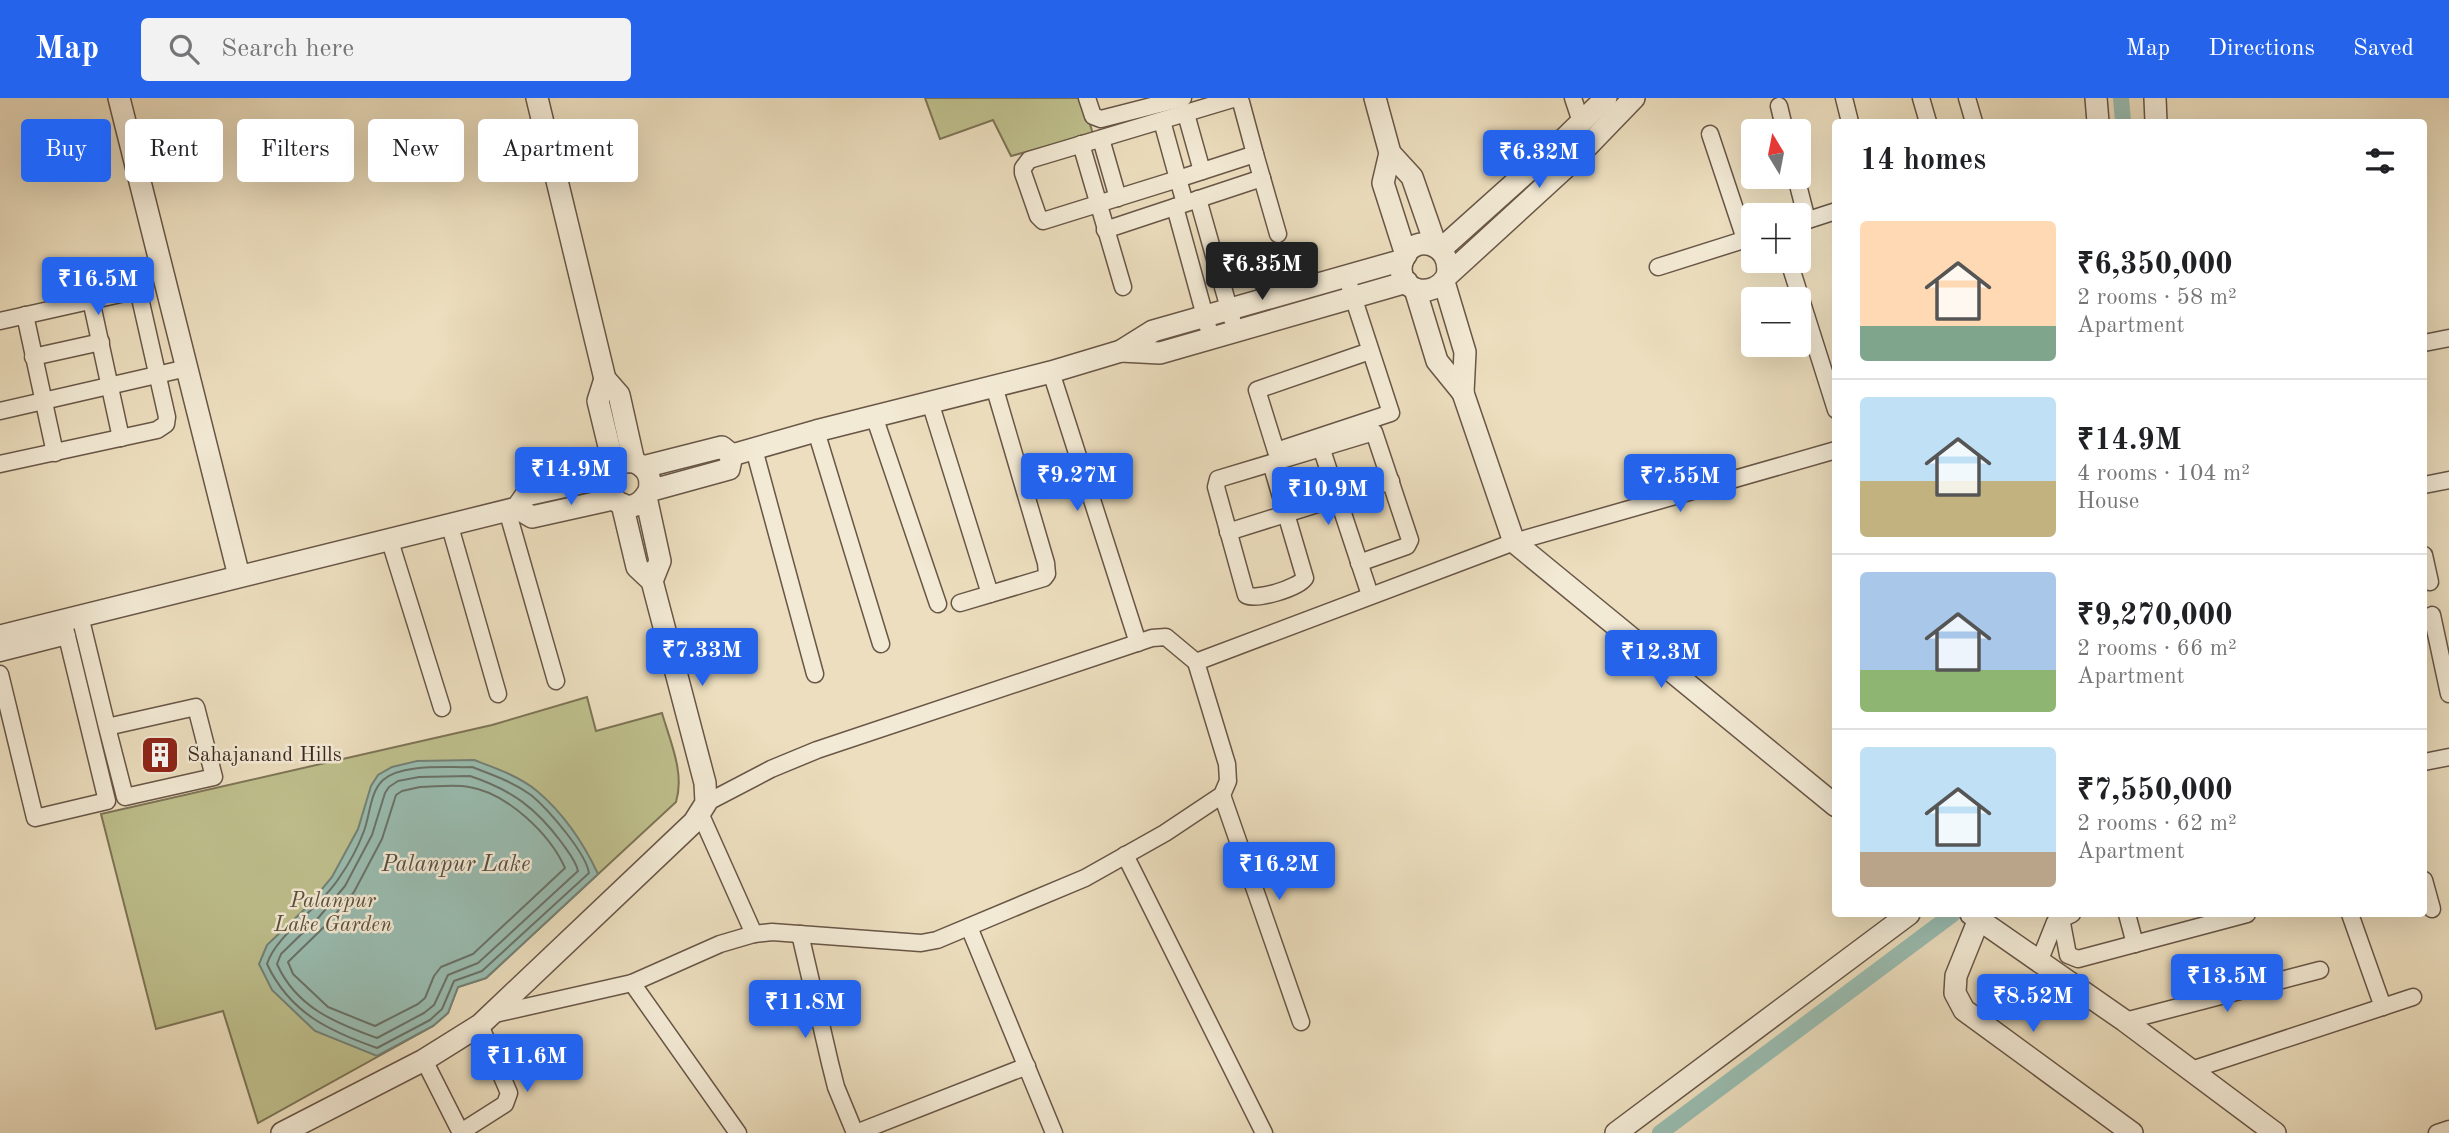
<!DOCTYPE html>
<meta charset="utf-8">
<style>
:root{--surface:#fff;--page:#f2f2f2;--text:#202124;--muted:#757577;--line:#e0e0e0;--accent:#2563eb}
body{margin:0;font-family:"Old Standard TT",serif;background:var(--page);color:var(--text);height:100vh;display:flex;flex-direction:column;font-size:26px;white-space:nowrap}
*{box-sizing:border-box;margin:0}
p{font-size:23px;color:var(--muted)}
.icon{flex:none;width:38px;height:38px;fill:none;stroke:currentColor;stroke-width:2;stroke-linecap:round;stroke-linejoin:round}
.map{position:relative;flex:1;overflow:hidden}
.sheet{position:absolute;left:1832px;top:21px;width:595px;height:798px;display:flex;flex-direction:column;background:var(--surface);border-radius:7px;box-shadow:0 7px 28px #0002}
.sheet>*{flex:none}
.top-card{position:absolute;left:21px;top:21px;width:665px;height:63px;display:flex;gap:14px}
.needle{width:46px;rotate:350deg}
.tools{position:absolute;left:1741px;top:21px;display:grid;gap:14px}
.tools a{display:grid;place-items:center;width:70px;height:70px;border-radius:7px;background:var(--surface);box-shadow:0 7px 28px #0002;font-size:35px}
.price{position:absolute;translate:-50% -60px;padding:0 16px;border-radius:7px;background:var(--accent);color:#fff;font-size:23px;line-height:46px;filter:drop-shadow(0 2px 4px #0008)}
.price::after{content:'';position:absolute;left:50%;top:42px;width:21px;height:16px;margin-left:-10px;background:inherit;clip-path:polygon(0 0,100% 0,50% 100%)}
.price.active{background:#222;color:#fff}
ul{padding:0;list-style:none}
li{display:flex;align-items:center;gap:21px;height:175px;padding:0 28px}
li+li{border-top:2px solid var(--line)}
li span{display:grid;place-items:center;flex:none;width:196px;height:140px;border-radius:7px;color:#555}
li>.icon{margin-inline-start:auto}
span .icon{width:84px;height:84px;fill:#fffc;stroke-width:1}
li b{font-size:30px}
h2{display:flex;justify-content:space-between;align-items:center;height:84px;padding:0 28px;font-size:30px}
.tag{padding:0 24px;border-radius:7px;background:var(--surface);box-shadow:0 7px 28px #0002;font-size:24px;line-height:63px}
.tag.active{background:var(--accent);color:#fff}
header{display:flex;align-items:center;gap:42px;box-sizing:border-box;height:98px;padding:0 35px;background:var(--accent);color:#fff}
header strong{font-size:33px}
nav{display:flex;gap:38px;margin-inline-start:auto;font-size:24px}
.search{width:490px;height:63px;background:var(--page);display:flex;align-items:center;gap:18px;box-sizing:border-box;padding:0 24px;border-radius:7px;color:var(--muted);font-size:26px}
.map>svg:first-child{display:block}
.green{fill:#bebf8c;stroke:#7d7456;stroke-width:2}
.water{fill:#99bcb0;stroke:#748176;stroke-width:2}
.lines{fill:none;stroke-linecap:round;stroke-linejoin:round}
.shore{stroke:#6a7268;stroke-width:2}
.canal{stroke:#99bcb0;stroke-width:16}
.minor-casing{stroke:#685647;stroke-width:19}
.tertiary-casing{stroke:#685647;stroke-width:24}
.minor{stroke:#f3ead5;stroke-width:16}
.tertiary{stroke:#f3ead5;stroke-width:21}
.labels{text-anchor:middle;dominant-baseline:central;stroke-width:5;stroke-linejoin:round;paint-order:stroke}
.poi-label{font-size:21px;fill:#3c281f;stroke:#f3ead5;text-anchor:start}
.park-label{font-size:21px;font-style:italic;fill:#5c4e3a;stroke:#f3ead5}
.water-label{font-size:23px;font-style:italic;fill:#534d43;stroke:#f3ead5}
</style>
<header>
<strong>Map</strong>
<div class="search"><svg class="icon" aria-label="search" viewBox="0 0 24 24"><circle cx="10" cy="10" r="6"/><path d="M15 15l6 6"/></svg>Search here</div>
<nav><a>Map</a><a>Directions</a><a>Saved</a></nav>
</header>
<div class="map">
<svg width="2449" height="1035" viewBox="0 0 2449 1035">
<rect width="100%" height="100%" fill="#ecdebe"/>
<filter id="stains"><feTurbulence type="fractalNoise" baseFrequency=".00286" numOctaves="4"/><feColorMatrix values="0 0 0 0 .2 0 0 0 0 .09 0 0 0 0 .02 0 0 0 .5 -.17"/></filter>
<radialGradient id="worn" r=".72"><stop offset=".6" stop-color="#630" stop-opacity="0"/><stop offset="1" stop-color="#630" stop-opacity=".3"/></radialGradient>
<g class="green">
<polygon points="925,0 1082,0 1093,36 1011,58 993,22 940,41"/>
<path d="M587,599l9,34 66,-18c8,28 23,60 14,89l-190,176 -28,9 -10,26 -15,13 -175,97 -35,-112 -67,18 -55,-215 391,-89z"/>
</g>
<path class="water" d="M474,662c21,8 45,16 63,31 26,22 47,53 61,83l-112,104 -28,9 -10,26 -15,13 -56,30 -62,-25 -43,-41 -13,-26 8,-19 41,-39 24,-29 26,-48 13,-43 7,-11 14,-8 25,-6z"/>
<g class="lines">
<g class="shore">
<path d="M472,669c21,8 41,15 59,28 17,14 55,58 58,78l-107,98 -28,10 -12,28 -12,11 -53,28c-48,-17 -87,-35 -110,-84 9,-29 54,-57 72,-86 10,-14 19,-31 25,-47 6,-16 6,-39 19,-51 19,-17 65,-12 89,-13z"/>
<path d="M470,678c42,14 66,32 92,67 6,9 14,18 16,28l-100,92 -30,12 -14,30 -10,8 -47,25c-42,-15 -81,-31 -100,-74l4,-10 38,-37 26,-31 27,-51 13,-42 4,-6 9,-6 21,-4z"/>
<path d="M420,689c15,0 34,-3 49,0 38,6 81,47 96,81l-92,86 -32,13 -7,9 -9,22 -7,6 -43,22 -47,-19 -35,-33 -5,-12 39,-38 27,-32 28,-53 14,-44 6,-4z"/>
</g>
<g class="canal">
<polyline points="2121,0 2123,24"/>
<polyline points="1660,1035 1953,816"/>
</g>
<defs>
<g id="minor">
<polyline points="1087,0 1093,18 1101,21 1183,0"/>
<polyline points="1573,0 1581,24"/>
<polyline points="1844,0 1850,24"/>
<polyline points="1921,0 1928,24"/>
<polyline points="1967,0 1974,24"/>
<polyline points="1779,8 1785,33"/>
<polyline points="1186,16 1202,73"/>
<polyline points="1162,23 1178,81 1255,56 1241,4 1236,0 1029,62 1023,70 1023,75 1038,118 1043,123 1178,81 1185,105"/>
<polyline points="1710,36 1745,141"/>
<polyline points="1101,41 1118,100"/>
<polyline points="1081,46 1123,189"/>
<polyline points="1255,56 1278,136"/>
<polyline points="1796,79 1807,122"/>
<polyline points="1198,101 1232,221"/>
<polyline points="1175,109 1211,240"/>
<polyline points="1799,125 1836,113"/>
<polyline points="1105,132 1262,80"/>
<polyline points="1658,169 1753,139"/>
<polyline points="1792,173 1836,312"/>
<polyline points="1346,177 1391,315 1276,353 1257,292 1370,253"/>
<polyline points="91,202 121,340"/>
<polyline points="25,217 55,355"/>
<polyline points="0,223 134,193 140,200 167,319 166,326 157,332 0,366"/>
<polyline points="2424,245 2449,240"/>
<polyline points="33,259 101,244"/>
<polyline points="1051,274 1138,545"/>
<polyline points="930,304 990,496"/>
<polyline points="0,313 187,270"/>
<polyline points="874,318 938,506"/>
<polyline points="816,333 881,546"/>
<polyline points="1321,349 1370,497"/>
<polyline points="754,351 815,576"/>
<path d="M1271,365l34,115c-7,10 -49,23 -59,17l-30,-108 2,-8 156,-47 36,108 -3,6 -48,17"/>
<polyline points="2424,387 2449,382"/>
<polyline points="507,412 556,583"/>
<polyline points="449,425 498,596"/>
<polyline points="1228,434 1391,383"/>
<polyline points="389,440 442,610"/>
<polyline points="2424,457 2430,484"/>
<polyline points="960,505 1044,480 1047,476 1046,465 994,288"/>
<polyline points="2432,517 2449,596"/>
<polyline points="80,518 107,629 196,609 214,679 125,699 107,629"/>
<polyline points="0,555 67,538"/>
<polyline points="0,576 35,720 107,703 63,522"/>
<polyline points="2424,664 2449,659"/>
<polyline points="1222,697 1301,924"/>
<polyline points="706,705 771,671 817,652 1152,540 1166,539 1196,564"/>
<polyline points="700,715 754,836"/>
<polyline points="1125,757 1264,1035"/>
<polyline points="2424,782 2432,811"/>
<polyline points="2127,816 2135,846"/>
<polyline points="2350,816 2383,909"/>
<polyline points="2061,820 2068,857 2078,861 2247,816"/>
<polyline points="969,829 1054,1035"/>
<polyline points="800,836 830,965 836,989 855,1035"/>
<polyline points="2039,864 2055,824 2072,816"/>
<polyline points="632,885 738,1035"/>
<polyline points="495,916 632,885 720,846 754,836 772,834 921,845 937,842 1085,780 1165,735 1222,697 1228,683 1227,666 1196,564 1514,444 1836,352"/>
<polyline points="2125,923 2320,872"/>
<polyline points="424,962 461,1035"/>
<polyline points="2191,972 2413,899"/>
<polyline points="461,1034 505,1006 509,995 480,927"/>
<polyline points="856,1035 1027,968"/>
<polyline points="2437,1035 2449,1031"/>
</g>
<g id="tertiary">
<polyline points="119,0 239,478"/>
<polyline points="537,0 605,281 619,297 634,364"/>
<polyline points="1375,0 1390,55 1383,85 1406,157"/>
<polyline points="2096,0 2098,24"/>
<polyline points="2155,0 2156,24"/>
<polyline points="1390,55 1412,79 1436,148"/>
<polyline points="1441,151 1565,40 1606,0"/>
<path d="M1447,178c7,-34 -36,-45 -45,-14 -7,29 31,39 45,14l130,-119 57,-59"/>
<polyline points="1444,184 1465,254 1463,295"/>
<polyline points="1415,191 1437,263 1463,295 1514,444 1836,708"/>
<polyline points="1121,253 1160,255 1407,184"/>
<polyline points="605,281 598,303 614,369"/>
<polyline points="732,357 816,333 1051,274 1121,253 1153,233 1403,162"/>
<polyline points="643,369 722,349 732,357"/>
<path d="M649,393c3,-14 -2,-24 -15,-29 -56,-4 -12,77 15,29l80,-22 3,-14"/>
<polyline points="646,399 660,463 652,483"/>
<polyline points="517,410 532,419 613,401"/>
<polyline points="0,538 517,410 526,397 607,379"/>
<polyline points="1971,816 2125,923 2275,1035"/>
<polyline points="1979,821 1956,878 1955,895 1964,912 2132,1035"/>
<polyline points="282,1035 424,962 480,927 694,724 706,705 705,685 652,483 637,469 622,406"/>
<polyline points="1616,1035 1909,816"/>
</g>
</defs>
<use href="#minor" class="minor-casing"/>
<use href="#tertiary" class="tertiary-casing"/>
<use href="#minor" class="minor"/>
<use href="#tertiary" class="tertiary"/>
</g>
<defs>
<symbol id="building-square" viewBox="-11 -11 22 22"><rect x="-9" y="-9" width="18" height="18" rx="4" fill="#8f2418" stroke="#f3ead5"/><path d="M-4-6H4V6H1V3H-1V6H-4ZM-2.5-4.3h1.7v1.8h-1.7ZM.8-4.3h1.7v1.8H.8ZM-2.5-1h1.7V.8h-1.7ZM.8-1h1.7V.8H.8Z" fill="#fff"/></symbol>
</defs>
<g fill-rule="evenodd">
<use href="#building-square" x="138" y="635" width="44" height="44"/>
</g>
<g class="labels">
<g class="poi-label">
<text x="187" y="657">Sahajanand Hills</text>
</g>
<g class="park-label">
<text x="333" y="803">Palanpur<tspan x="333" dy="24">Lake Garden</tspan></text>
</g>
<g class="water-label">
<text x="456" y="766">Palanpur Lake</text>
</g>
</g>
<rect width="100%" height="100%" filter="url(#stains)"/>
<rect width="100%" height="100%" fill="url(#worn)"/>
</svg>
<div class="tools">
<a><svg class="needle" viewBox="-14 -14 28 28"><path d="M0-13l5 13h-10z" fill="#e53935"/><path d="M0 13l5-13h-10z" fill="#757577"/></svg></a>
<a>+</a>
<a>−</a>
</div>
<b class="price" style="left:1539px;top:92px">₹6.32M</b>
<b class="price active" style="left:1262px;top:204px">₹6.35M</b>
<b class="price" style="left:98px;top:219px">₹16.5M</b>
<b class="price" style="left:571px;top:409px">₹14.9M</b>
<b class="price" style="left:1077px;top:415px">₹9.27M</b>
<b class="price" style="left:1680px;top:416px">₹7.55M</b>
<b class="price" style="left:1328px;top:429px">₹10.9M</b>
<b class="price" style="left:702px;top:590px">₹7.33M</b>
<b class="price" style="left:1661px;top:592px">₹12.3M</b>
<b class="price" style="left:1279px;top:804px">₹16.2M</b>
<b class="price" style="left:2227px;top:916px">₹13.5M</b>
<b class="price" style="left:2033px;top:936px">₹8.52M</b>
<b class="price" style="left:805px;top:942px">₹11.8M</b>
<b class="price" style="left:527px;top:996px">₹11.6M</b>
<div class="top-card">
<a class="tag active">Buy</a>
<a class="tag">Rent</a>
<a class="tag">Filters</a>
<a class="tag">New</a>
<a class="tag">Apartment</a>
</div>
<section class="sheet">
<h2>14 homes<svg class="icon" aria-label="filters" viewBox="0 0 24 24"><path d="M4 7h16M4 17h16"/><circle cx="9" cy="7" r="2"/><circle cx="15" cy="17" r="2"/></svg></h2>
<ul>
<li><span style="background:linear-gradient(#ffd9b3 75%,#7fa58c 0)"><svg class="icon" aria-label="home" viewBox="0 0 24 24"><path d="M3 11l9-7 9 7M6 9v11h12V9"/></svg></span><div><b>₹6,350,000</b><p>2 rooms · 58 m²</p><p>Apartment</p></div></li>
<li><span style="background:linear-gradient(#bfe0f5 60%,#c2b280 0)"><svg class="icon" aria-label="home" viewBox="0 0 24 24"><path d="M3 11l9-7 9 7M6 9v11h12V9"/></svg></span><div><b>₹14.9M</b><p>4 rooms · 104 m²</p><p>House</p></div></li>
<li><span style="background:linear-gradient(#a9c7e8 70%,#8fb573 0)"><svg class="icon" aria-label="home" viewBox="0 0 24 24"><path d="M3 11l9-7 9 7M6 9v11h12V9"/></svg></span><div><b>₹9,270,000</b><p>2 rooms · 66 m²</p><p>Apartment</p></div></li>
<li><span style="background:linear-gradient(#bfe0f5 75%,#b9a48a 0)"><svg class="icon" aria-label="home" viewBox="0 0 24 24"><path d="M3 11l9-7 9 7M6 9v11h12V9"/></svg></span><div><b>₹7,550,000</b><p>2 rooms · 62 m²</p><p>Apartment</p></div></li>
</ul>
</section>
</div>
